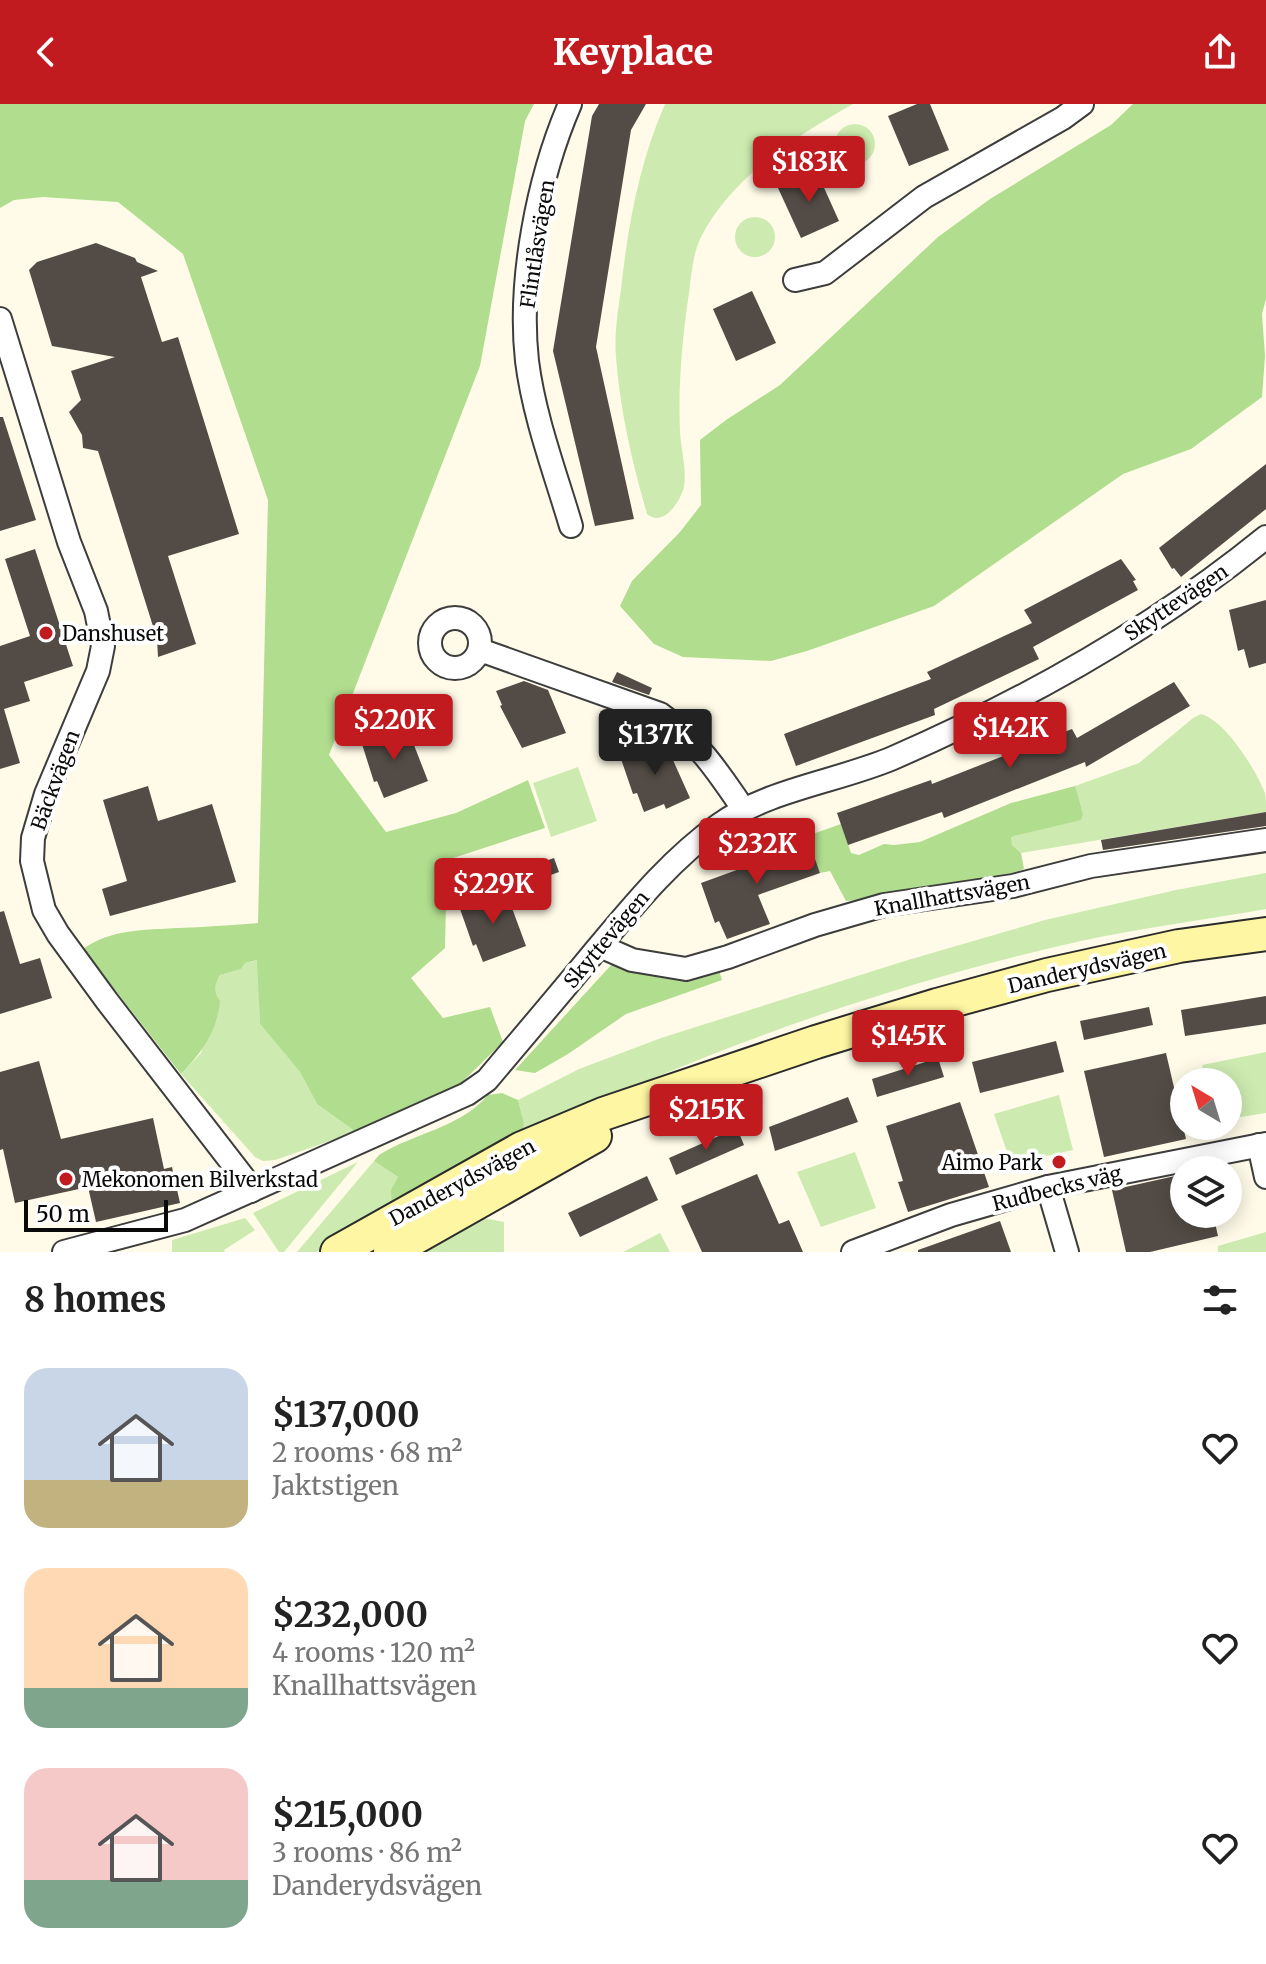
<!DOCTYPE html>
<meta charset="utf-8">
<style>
:root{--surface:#fff;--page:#f6f6f6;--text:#222;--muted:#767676;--accent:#c11b20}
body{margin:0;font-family:Merriweather,serif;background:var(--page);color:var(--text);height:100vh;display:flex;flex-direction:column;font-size:30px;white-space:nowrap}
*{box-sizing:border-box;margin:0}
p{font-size:26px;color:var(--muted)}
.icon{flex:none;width:44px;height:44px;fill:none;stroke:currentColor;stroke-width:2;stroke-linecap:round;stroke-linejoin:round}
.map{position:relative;height:1148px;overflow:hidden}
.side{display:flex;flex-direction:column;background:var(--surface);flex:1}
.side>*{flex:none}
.needle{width:52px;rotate:322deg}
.buttons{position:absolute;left:1170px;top:964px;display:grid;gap:16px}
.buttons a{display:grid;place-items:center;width:72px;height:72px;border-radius:50%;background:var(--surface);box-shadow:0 4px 20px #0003;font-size:40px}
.scale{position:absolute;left:24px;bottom:20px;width:144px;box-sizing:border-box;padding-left:8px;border:4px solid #0a0a0a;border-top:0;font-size:22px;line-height:28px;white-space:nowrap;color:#0a0a0a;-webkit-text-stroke:6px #fff;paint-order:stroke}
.price{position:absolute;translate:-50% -68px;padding:0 18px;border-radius:8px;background:var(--accent);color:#fff;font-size:26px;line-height:52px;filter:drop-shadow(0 2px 4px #0008)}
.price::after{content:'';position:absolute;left:50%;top:48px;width:24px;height:18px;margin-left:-12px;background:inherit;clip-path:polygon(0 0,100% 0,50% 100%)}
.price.active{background:#222;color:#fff}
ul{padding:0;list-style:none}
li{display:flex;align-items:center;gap:24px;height:200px;padding:0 24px}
li span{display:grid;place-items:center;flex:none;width:224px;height:160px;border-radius:24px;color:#555}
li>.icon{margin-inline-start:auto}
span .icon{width:96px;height:96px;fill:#fffc;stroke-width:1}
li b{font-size:34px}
h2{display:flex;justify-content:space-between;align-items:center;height:96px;padding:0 24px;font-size:34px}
header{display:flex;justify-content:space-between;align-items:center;height:104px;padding:0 24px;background:var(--accent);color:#fff;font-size:36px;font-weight:800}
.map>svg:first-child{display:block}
.green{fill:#cdebb0}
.forest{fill:#b0dd8e}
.building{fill:#534c46}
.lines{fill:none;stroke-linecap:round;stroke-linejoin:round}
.street-casing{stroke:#3d3d3d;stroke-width:26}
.secondary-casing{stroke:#2c2c2c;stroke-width:36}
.street{stroke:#fff;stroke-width:22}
.secondary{stroke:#fff6a3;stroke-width:32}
.poi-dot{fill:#c11b20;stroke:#fff;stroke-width:3}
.labels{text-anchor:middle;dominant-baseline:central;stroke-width:8;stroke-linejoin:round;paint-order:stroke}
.street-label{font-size:20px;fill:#0a0a0a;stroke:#fff}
.poi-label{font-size:20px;fill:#0a0a0a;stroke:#fff;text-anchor:start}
</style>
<header><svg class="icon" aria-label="back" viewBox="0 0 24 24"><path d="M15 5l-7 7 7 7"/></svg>Keyplace<svg class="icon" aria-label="share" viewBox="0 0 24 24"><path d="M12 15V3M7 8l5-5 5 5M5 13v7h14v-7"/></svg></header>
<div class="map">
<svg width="1266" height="1148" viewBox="0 0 1266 1148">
<rect width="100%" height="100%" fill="#fffbe8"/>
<g class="green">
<path d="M665,0h188c-58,33 -122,73 -153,135 -7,16 -9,37 -11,54 -7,47 -11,92 -9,139 1,18 7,38 4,55 -4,15 -21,41 -37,27 -15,-52 -27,-104 -31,-157 -2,-22 2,-46 5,-68 7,-63 18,-126 44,-185z"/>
<circle cx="855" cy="40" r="20"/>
<circle cx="755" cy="133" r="20"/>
<path d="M1201,610c24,6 55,56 64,79 1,5 1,12 1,19l-245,41 -9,-8 -2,-6 4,-3 69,-22 -8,-20v-8l64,-23 54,-45z"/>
<polygon points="578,663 597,717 551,733 533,679"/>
<path d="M1266,769v36c-62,11 -124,19 -185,32 -194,43 -380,111 -559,196l2,-14 -6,-23 61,-31 82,-31 247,-78 137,-40 131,-30z"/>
<polygon points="258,856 260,920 300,968 317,1000 356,1028 275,1056 263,1057 255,1053 181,970 201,949 215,890 215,879 220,871 241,865 245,859"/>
<polygon points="1266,948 1266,1009 1228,1015 1228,978 1206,978 1202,961"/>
<polygon points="1059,991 1073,1046 1011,1060 994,1010"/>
<polygon points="855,1048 876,1104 821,1123 797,1068"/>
<polygon points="374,1057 398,1073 392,1103 317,1148 297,1148"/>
<polygon points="358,1058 284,1148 279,1148 253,1109"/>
<polygon points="245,1114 255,1126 224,1146 225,1148 172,1148 172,1136"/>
<polygon points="483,1114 504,1118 504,1148 424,1148"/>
<polygon points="1266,1128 1266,1148 1218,1148 1218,1142"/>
<polygon points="660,1129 670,1148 623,1148"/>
</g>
<g class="forest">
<path d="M0,0h534l-9,17 -45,245 -151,389 57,77 70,-19 72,-33 17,48 -98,32 -2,88 -34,30 32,40 47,-11 13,35 -50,49 -97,41 -39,-28 -17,-32 -40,-48 -3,-64 -12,3 -4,6 -21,6c-6,10 -7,17 0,26 -3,31 -18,51 -39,73l-98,-125c28,-20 61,-19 95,-21 26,-1 53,-3 80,-5l10,-423 -85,-246 -65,-52 -75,-5 -29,3 -14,8z"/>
<polygon points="1133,0 1266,0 1266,195 1262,210 1265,252 1262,293 1191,345 1123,370 934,502 807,547 771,557 683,553 654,540 620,502 632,477 680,428 701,401 700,336 726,316 780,281 938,133 990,95 1111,21"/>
<polygon points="1075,682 1083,710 1081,716 1014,732 1011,734 1012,741 1021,749 1024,765 983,779 902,793 846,797 830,767 820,769 807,732 841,720 851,749 859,751 884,740 894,741 920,738 1011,699"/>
<polygon points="613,859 719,866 722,876 626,910 568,950 535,969 515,966"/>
<path d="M502,989l16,7 6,23 -2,14 -130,70 -1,-17 7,-13 -24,-16 5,-6c35,-22 81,-27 109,-60z"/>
</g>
<g class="building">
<polygon points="599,0 646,0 631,26 596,243 634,415 595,422 553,247 592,12"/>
<polygon points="917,0 930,0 949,46 909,62 888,12"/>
<polygon points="816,66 839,117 801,134 778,84"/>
<polygon points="96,139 135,154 137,158 158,167 141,173 162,238 178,233 239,430 168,452 196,540 158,553 157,535 98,347 83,344 82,331 69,308 81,296 71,267 115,253 52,242 29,166 37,158"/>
<polygon points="752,187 776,239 736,257 713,205"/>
<polygon points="0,313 3,313 36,416 0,427"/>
<polygon points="1266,360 1266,405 1181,473 1174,464 1172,465 1159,444"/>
<polygon points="35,445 73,562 24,578 30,597 4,605 20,659 0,665 0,542 30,532 5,455"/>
<polygon points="1121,455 1136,476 1133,477 1138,486 1033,543 1039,555 934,605 935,611 796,662 784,630 931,575 927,568 1032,519 1024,506"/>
<polygon points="1266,496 1266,559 1249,564 1244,545 1238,547 1229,506"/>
<polygon points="617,568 652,584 649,591 612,578"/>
<polygon points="524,577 548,586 566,629 522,644 500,602 502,601 496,587"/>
<polygon points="1174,578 1190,602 1086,663 1085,658 944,714 942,708 848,741 837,709 931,676 932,680 1072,625 1077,634"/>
<polygon points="404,622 410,637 412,636 428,677 384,694 377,677 374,678 361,637"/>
<polygon points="664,636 690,694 666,705 664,700 644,708 637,689 633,690 620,652"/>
<polygon points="148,682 158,717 212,700 236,778 110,812 102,785 127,777 103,696"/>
<polygon points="1266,708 1266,722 1103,746 1101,736"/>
<polygon points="807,732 820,769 758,791 770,820 727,835 719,817 715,819 701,779 745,763 743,757"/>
<polygon points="554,754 559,768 520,782 515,768"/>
<polygon points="505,785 526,842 483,858 476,840 473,842 459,802"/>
<polygon points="4,807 20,860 40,854 52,894 0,910 0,808"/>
<polygon points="1266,892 1266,920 1185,932 1181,906"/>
<polygon points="1149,903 1153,921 1084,936 1080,917"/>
<polygon points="1056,937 1064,968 980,989 972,958"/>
<polygon points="1166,949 1186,1035 1104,1053 1084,967"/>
<polygon points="938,954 944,973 877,993 872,975"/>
<polygon points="39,957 61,1035 153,1014 164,1065 172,1063 180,1099 96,1118 88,1083 15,1099 3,1045 0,1046 0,968"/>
<polygon points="848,993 858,1018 775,1047 769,1023"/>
<polygon points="960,998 989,1083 908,1108 898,1078 903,1077 886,1022"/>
<polygon points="737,1024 744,1041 676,1071 669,1054"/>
<polygon points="757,1070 779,1120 789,1116 803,1148 702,1148 681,1102"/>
<polygon points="1184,1070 1184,1110 1213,1110 1218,1132 1150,1148 1126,1148 1112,1086"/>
<polygon points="647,1072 658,1096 580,1133 568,1109"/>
<polygon points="1000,1117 1011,1148 918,1148 918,1146"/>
</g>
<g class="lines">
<defs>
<g id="street">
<path d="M570,0c-32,74 -52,176 -43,257 7,56 28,111 44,165"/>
<polyline points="795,176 825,169 924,93 1063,14 1082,0"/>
<polyline points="0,215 69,438 96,507 103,542 98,567 46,690 33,734 32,757 44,806 58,830 107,897 243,1073 251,1087"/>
<circle cx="455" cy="539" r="25"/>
<path d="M480,546l180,64c37,26 59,59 84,96"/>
<polyline points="600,842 632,856 686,865 728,853 815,821 884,801 1013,782 1091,762 1266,736"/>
<polyline points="1259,1041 1266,1073"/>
<polyline points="1048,1083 1067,1148"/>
<path d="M64,1148l121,-32 282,-126 20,-14c36,-43 73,-86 109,-130 37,-44 75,-91 123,-125 50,-36 117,-43 174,-67 133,-58 260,-129 373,-221"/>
<polyline points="853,1148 951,1111 1048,1083 1266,1040"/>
</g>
<g id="secondary">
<polyline points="337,1148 522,1044 603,1010 816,938 937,901 1047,871 1179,842 1266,830"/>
<polyline points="390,1148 595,1032"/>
</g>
</defs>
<use href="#street" class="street-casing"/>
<use href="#secondary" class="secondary-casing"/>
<use href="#street" class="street"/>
<use href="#secondary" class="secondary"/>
</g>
<g class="poi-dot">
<circle cx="46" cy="529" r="8"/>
<circle cx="1059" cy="1058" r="8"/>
<circle cx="66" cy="1075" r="8"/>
</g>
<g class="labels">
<g class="street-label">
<text transform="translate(537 140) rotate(-81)">Flintlåsvägen</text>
<text transform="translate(1176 498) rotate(-34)">Skyttevägen</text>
<text transform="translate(55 676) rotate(-70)">Bäckvägen</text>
<text transform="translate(952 791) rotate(-10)">Knallhattsvägen</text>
<text transform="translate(606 835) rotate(-50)">Skyttevägen</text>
<text transform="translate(1087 864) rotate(-13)">Danderydsvägen</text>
<text transform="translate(462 1078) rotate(-28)">Danderydsvägen</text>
<text transform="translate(1057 1084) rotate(-14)">Rudbecks väg</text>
</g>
<g class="poi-label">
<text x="62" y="529">Danshuset</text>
<text x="1043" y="1058" text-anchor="end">Aimo Park</text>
<text x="82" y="1075">Mekonomen Bilverkstad</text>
</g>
</g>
</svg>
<div class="buttons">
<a><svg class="needle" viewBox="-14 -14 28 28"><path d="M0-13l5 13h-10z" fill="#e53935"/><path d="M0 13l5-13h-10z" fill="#767676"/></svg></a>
<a><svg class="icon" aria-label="layers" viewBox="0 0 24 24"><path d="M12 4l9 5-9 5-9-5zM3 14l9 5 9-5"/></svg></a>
</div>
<div class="scale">50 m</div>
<b class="price" style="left:809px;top:100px">$183K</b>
<b class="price" style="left:394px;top:658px">$220K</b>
<b class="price" style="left:1010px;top:666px">$142K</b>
<b class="price active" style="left:655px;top:673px">$137K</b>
<b class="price" style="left:757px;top:782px">$232K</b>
<b class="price" style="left:493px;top:822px">$229K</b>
<b class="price" style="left:908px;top:974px">$145K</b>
<b class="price" style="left:706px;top:1048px">$215K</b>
</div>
<section class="side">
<h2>8 homes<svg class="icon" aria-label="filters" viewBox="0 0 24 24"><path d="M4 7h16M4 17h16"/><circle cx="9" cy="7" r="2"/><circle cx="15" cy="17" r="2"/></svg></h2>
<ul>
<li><span style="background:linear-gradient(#c9d6e8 70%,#c2b280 0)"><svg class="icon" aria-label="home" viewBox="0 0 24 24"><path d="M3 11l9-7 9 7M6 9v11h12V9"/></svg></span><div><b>$137,000</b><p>2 rooms · 68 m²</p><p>Jaktstigen</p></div><svg class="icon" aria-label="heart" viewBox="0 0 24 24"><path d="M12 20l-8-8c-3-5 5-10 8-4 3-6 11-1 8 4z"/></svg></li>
<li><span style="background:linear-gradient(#ffd9b3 75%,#7fa58c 0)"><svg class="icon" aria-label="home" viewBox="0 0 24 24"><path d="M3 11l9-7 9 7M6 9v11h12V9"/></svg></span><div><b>$232,000</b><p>4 rooms · 120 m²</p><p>Knallhattsvägen</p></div><svg class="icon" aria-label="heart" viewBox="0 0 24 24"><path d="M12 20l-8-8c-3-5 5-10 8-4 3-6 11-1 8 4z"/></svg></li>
<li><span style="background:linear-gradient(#f6c9c9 70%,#7fa58c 0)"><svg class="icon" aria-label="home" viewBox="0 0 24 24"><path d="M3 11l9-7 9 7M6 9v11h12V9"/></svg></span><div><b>$215,000</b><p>3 rooms · 86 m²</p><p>Danderydsvägen</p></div><svg class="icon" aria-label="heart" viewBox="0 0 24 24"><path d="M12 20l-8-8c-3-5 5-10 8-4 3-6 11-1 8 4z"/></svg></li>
</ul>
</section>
